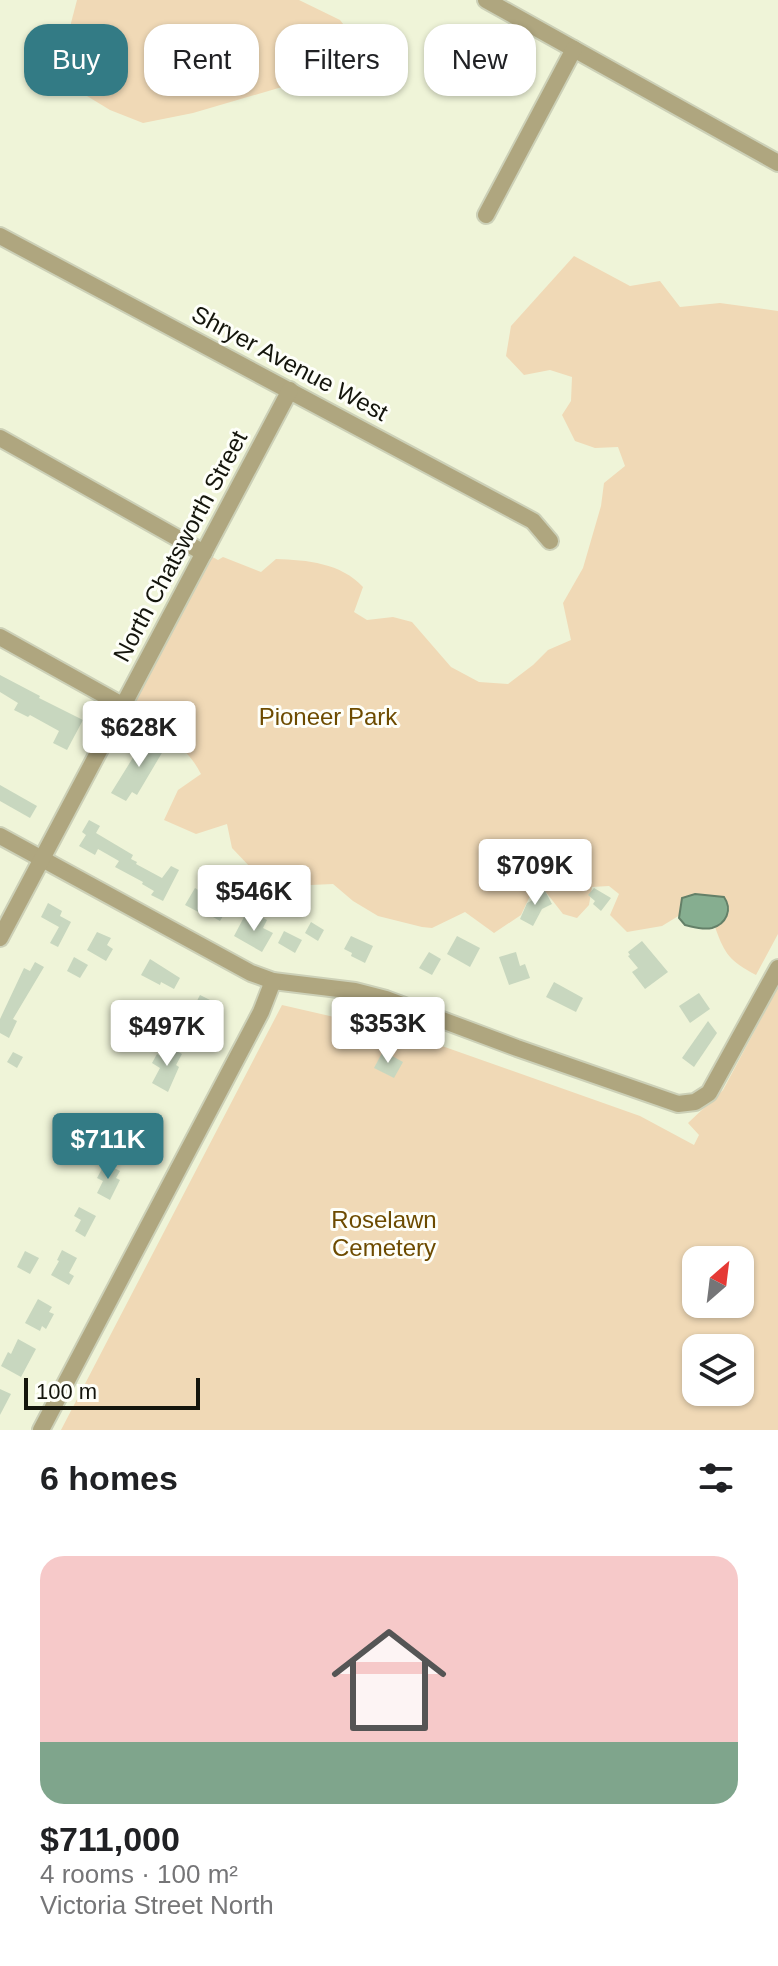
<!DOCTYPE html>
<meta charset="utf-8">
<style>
:root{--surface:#fff;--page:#f2f2f2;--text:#202124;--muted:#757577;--line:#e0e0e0;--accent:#337b85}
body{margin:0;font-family:Arial,sans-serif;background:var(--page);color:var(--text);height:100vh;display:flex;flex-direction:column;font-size:30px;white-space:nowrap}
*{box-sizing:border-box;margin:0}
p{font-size:26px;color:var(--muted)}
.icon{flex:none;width:44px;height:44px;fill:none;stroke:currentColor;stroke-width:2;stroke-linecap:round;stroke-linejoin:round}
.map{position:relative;height:1430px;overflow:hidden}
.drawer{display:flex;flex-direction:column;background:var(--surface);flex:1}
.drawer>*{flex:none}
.guide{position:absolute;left:24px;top:24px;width:730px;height:72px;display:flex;gap:16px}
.needle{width:52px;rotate:28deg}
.buttons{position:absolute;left:682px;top:1246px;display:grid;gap:16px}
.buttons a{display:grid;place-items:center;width:72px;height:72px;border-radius:16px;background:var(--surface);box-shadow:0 2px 6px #0004;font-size:40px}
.scale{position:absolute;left:24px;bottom:20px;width:176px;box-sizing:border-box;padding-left:8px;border:4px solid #14150c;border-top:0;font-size:22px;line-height:28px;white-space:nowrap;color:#14150c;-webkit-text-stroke:6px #fefff9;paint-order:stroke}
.price{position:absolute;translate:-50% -68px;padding:0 18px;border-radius:8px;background:#fff;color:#222;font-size:26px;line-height:52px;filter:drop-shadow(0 2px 4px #0008)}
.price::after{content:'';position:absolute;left:50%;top:48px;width:24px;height:18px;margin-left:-12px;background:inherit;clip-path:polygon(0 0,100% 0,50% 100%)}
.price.current{background:var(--accent);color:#fff}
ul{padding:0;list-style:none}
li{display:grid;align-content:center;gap:16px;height:424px;padding:0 40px}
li+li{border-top:2px solid var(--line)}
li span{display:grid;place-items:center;height:248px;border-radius:24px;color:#555}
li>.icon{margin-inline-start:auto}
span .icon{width:144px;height:144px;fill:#fffc;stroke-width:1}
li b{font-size:34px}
h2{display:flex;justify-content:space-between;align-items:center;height:96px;padding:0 40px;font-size:34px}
.tag{padding:0 28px;border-radius:24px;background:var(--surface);box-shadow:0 2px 6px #0004;font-size:28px;line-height:72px}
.tag.current{background:var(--accent);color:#fff}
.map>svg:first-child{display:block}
.green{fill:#f0d9b6;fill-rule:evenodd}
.water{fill:#86ae90;stroke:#648068;stroke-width:2}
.building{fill:#c8d7bf}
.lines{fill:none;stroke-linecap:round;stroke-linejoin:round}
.minor-casing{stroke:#ccd0b7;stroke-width:20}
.minor{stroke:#afa67f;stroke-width:16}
.labels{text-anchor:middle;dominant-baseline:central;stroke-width:6;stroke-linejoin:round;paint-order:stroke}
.street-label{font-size:24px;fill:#14150c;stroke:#fefff9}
.park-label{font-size:24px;fill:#6d4b00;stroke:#fefff9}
</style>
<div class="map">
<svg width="778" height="1430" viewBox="0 0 778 1430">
<rect width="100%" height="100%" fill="#eff4d8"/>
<g class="green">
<polygon points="77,0 299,0 340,20 354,38 350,52 323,70 282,87 193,113 143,123 110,110 87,96 76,74 71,51 71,23"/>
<path d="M574,256l56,30 30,-5 20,26 40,-4 58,8v623l-22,41c-26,-14 -31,-20 -41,-48l14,-15 -5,-15 -29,-3 -13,4 -2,17 -18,11 -35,6 -17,-17 9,-21 -10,-8 -17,1 -3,18 -12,13 -14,-4 -18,-23 -15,5 -9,19 -27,18 -29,-21 -33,16 -10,-1 -44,-11 -25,-15 -20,-17 -22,1 -43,-4 -16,-12 -20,-21 -5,-24 -31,10 -32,-14 14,-30 23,-16c-16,-31 -38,-40 -68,-54l2,-7 -7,-4 81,-154 9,5 5,-3 38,15 15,-13c31,1 65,4 87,28l-9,25 13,8 26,-3 19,5 39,45 28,15 29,2 25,-19 15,-15 23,-10 -8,-37 20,-35 18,-62 3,-23 21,-17 -7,-19 -23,1 -20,-7 -13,-26 9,-14 1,-24 -22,-7 -26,5 -18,-19 5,-30z"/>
<path d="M778,987v443h-717l221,-425 126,29 232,82 54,29 5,-10 -11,-12 35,-33zM696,1260h44v44h-44zM696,1348h44v44h-44z"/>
</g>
<path class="water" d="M695,894l29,3c9,13 2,27 -12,31 -10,2 -18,-1 -27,-3l-6,-7 3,-20z"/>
<g class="building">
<polygon points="0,675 40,696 39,698 83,720 67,750 53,743 59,731 30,715 28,717 14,710 18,703 0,692"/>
<polygon points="147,735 166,746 137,795 132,792 126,801 111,793"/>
<polygon points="0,785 37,806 30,818 0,801"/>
<polygon points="89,820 100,826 96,833 133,855 131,859 137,862 136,864 162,878 171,866 179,870 163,901 151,895 154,891 142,884 143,882 115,867 119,861 98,849 95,855 79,846 86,835 82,832"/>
<polygon points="195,888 213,899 211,902 226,911 220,921 206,913 204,915 185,905"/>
<polygon points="594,888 611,898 601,911 593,904 595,901 588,895"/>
<polygon points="544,889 552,904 542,909 533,926 520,919 527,903 533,900 531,897"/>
<polygon points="48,903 62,911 60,916 71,922 58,947 50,943 59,927 41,917"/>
<polygon points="258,915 267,920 263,928 273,933 262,952 234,936 244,917 254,922"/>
<polygon points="311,922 324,930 318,941 305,933"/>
<polygon points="284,931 302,940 295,953 278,943"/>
<polygon points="97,932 111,938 107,945 113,949 106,961 87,950"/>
<polygon points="351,936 373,946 365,963 351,956 352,953 344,949"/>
<polygon points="457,936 480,948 470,967 447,954"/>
<polygon points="642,941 668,972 645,989 632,972 638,968 628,956 630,955 628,952"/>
<polygon points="429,952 441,959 432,975 419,968"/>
<polygon points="516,952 520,966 525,964 530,978 509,985 499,957"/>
<polygon points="74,957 88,965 80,978 67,971"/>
<polygon points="150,959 180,978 174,989 161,982 160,985 141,975"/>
<polygon points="35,962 44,967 13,1019 17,1021 9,1038 0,1033 0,1019 24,968 30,971"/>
<polygon points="554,982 583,998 576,1012 546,997"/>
<polygon points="699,993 710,1009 690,1023 679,1006"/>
<polygon points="200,995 212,1001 195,1032 184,1026"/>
<polygon points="708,1021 717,1033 694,1067 682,1058"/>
<polygon points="168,1046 182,1054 176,1065 179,1067 168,1092 152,1083 160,1068 152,1063 157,1054 162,1057"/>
<polygon points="383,1051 403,1062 394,1078 374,1068"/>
<polygon points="13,1052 23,1057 17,1068 7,1062"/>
<polygon points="105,1163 120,1171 116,1178 120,1180 110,1200 97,1193 103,1181 97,1178"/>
<polygon points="79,1207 96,1216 85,1237 75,1231 81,1220 74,1216"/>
<polygon points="62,1250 77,1258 69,1273 74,1276 69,1285 51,1275 59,1261 57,1260"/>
<polygon points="25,1251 39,1258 30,1274 17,1267"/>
<polygon points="38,1299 52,1307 49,1312 54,1314 46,1329 42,1326 40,1331 25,1323"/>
<polygon points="18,1339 36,1349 21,1377 1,1366 8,1352 11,1354"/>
<polygon points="0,1389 11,1394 0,1415"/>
</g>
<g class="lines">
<defs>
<g id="minor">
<polyline points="486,0 778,163"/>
<polyline points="486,215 574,49"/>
<polyline points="0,236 533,521 550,541"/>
<polyline points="0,438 204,553"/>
<polyline points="0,637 122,705"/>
<polyline points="0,836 251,973 273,981 355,991 386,999 517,1048 678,1104 695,1102 709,1093 778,968"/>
<polyline points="0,938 290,390"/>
<polyline points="41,1430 261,1012 273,981"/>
</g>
</defs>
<use href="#minor" class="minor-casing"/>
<use href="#minor" class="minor"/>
</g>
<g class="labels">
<g class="street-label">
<text transform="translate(290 363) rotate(28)">Shryer Avenue West</text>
<text transform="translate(180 546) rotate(-62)">North Chatsworth Street</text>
</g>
<g class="park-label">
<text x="328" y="716">Pioneer Park</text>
<text x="384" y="1219">Roselawn<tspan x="384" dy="28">Cemetery</tspan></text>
</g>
</g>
</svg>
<div class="buttons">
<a><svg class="needle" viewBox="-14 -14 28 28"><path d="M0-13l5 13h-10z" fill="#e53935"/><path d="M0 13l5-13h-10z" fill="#757577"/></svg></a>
<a><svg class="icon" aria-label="layers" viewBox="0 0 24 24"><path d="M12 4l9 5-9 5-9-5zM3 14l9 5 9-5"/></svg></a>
</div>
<div class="scale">100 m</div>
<b class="price" style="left:139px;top:769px">$628K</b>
<b class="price" style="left:535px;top:907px">$709K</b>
<b class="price" style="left:254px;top:933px">$546K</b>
<b class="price" style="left:388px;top:1065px">$353K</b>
<b class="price" style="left:167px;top:1068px">$497K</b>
<b class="price current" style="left:108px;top:1181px">$711K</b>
<div class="guide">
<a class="tag current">Buy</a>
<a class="tag">Rent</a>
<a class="tag">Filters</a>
<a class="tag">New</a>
</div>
</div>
<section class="drawer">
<h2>6 homes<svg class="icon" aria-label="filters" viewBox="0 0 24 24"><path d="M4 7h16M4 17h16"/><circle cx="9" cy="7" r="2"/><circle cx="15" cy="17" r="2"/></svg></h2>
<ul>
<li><span style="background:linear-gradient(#f6c9c9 75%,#7fa58c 0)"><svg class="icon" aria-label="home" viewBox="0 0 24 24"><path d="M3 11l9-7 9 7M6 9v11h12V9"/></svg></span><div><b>$711,000</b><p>4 rooms · 100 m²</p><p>Victoria Street North</p></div></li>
</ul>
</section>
